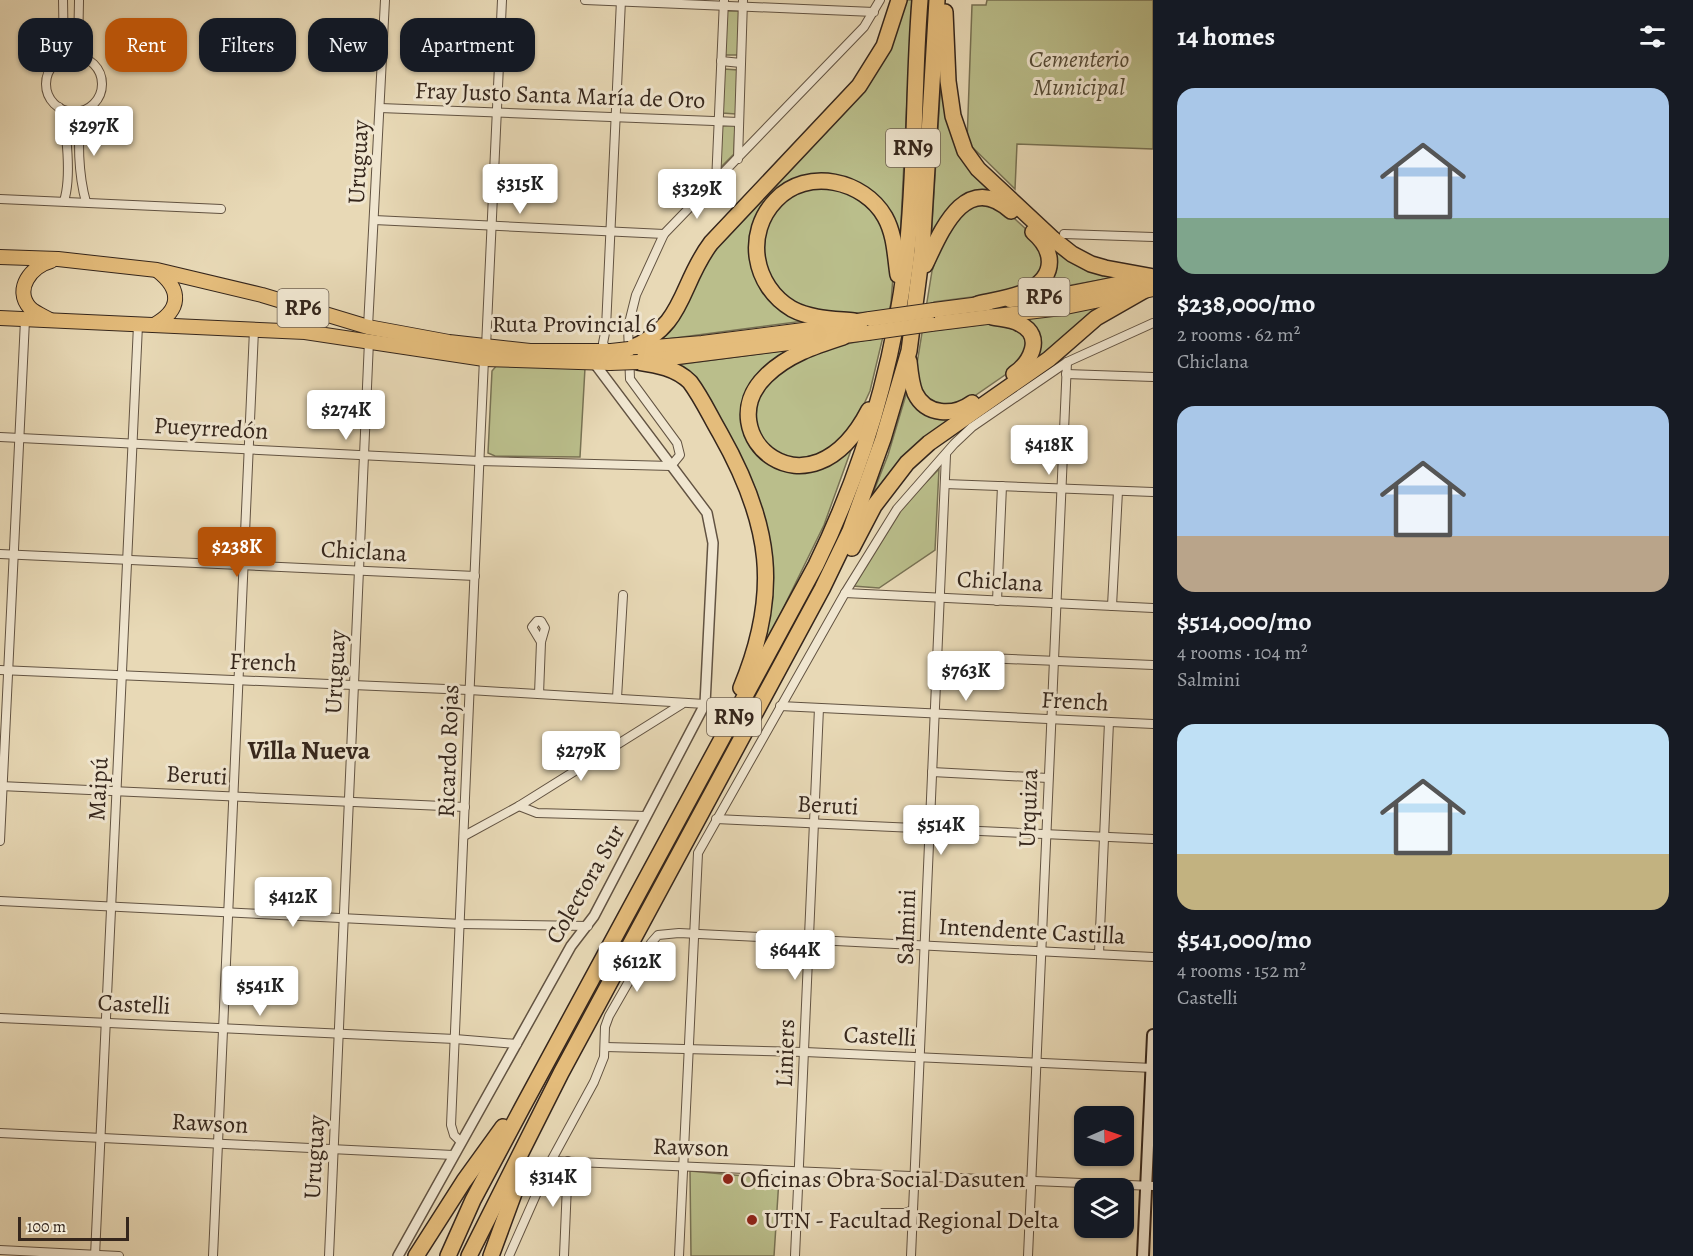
<!DOCTYPE html>
<meta charset="utf-8">
<style>
:root{--surface:#171b24;--page:#242831;--text:#f1f3f6;--muted:#9ea1a6;--accent:#b45309}
body{margin:0;font-family:Alegreya,serif;background:var(--page);color:var(--text);height:100vh;display:flex;flex-direction:column;font-size:22px;white-space:nowrap}
*{box-sizing:border-box;margin:0}
p{font-size:20px;color:var(--muted)}
.icon{flex:none;width:33px;height:33px;fill:none;stroke:currentColor;stroke-width:2;stroke-linecap:round;stroke-linejoin:round}
.map{position:relative;flex:1;overflow:hidden}
.side{display:flex;flex-direction:column;background:var(--surface);width:540px}
.side>*{flex:none}
.banner{position:absolute;left:18px;top:18px;width:570px;height:54px;display:flex;gap:12px}
.needle{width:39px;rotate:88deg}
.buttons{position:absolute;left:1074px;top:1106px;display:grid;gap:12px}
.buttons a{display:grid;place-items:center;width:60px;height:60px;border-radius:12px;background:var(--surface);box-shadow:0 2px 4px #0004;font-size:30px}
.scale{position:absolute;left:18px;bottom:15px;width:111px;box-sizing:border-box;padding-left:6px;border:3px solid #35261c;border-top:0;font-size:16px;line-height:21px;white-space:nowrap;color:#35261c;-webkit-text-stroke:4px #f0e6d0;paint-order:stroke}
.price{position:absolute;translate:-50% -51px;padding:0 14px;border-radius:6px;background:#fff;color:#222;font-size:20px;line-height:39px;filter:drop-shadow(0 2px 3px #0008)}
.price::after{content:'';position:absolute;left:50%;top:36px;width:18px;height:14px;margin-left:-9px;background:inherit;clip-path:polygon(0 0,100% 0,50% 100%)}
.price.selected{background:var(--accent);color:#fff}
ul{padding:0;list-style:none}
li{display:grid;align-content:center;gap:12px;height:318px;padding:0 24px}
li span{display:grid;place-items:center;height:186px;border-radius:18px;color:#555}
li>.icon{margin-inline-start:auto}
span .icon{width:108px;height:108px;fill:#fffc;stroke-width:1}
li b{font-size:26px}
h2{display:flex;justify-content:space-between;align-items:center;height:72px;padding:0 24px;font-size:26px}
.pill{padding:0 21px;border-radius:18px;background:var(--surface);box-shadow:0 2px 4px #0004;font-size:21px;line-height:54px}
.pill.selected{background:var(--accent);color:#fff}
main{display:flex;flex:1;min-height:0}
.map>svg:first-child{display:block}
.green{fill:#babe8b;stroke:#787254;stroke-width:1.5}
.lines{fill:none;stroke-linecap:round;stroke-linejoin:round}
.minor-casing{stroke:#625342;stroke-width:10}
.tertiary-casing{stroke:#625342;stroke-width:12}
.secondary-casing{stroke:#35261c;stroke-width:14}
.trunk-casing{stroke:#35261c;stroke-width:16}
.motorway-casing{stroke:#35261c;stroke-width:18}
.minor{stroke:#f0e6d0;stroke-width:8}
.tertiary{stroke:#f0e6d0;stroke-width:9}
.secondary{stroke:#f0e6d0;stroke-width:10}
.trunk{stroke:#e4bc7b;stroke-width:14}
.motorway{stroke:#e4bc7b;stroke-width:15}
.trunk-bridge-casing{stroke:#35261c;stroke-width:16;stroke-linecap:butt}
.trunk-bridge{stroke:#e4bc7b;stroke-width:14}
.poi-dot{fill:#8f2418;stroke:#f0e6d0;stroke-width:2}
.labels{text-anchor:middle;dominant-baseline:central;stroke-width:6;stroke-linejoin:round;paint-order:stroke}
.shield{fill:#f0e6d0;stroke:#6d6052;stroke-width:1.5}
.shield-label{font-size:22px;font-weight:bold;fill:#35261c}
.park-label{font-size:24px;font-style:italic;fill:#564c38;stroke:#f0e6d0}
.street-label{font-size:24px;fill:#35261c;stroke:#f0e6d0}
.poi-label{font-size:24px;fill:#35261c;stroke:#f0e6d0;text-anchor:start}
.neighbourhood-label{font-size:26px;font-weight:bold;fill:#35261c;stroke:#f0e6d0}
</style>
<main>
<div class="map">
<svg width="1153" height="1256" viewBox="0 0 1153 1256">
<rect width="100%" height="100%" fill="#e8d9b6"/>
<filter id="stains"><feTurbulence type="fractalNoise" baseFrequency=".00333" numOctaves="4"/><feColorMatrix values="0 0 0 0 .2 0 0 0 0 .09 0 0 0 0 .02 0 0 0 .5 -.17"/></filter>
<radialGradient id="worn" r=".72"><stop offset=".6" stop-color="#630" stop-opacity="0"/><stop offset="1" stop-color="#630" stop-opacity=".3"/></radialGradient>
<g class="green">
<polygon points="902,0 912,0 900,242 863,187 787,185 752,253 804,321 652,341 699,266 851,99"/>
<polygon points="987,0 1153,0 1153,149 1017,144 1015,189 967,142 972,5 986,5"/>
<polygon points="727,11 741,11 739,55 725,55"/>
<polygon points="942,63 956,139 1047,238 1116,277 1033,292 1053,252 1005,201 982,193 931,241"/>
<polygon points="724,69 738,70 736,114 722,113"/>
<polygon points="735,125 734,154 719,169 721,126"/>
<polygon points="806,187 842,187 881,218 893,276 891,303 870,391 857,419 827,453 788,460 759,439 753,404 780,368 832,347 866,340 681,350 872,312 834,314 796,306 772,286 760,244 777,204"/>
<polygon points="974,204 1005,210 1039,241 1044,268 1026,285 995,294 934,302 931,331 1003,322 1018,326 1029,343 1015,368 970,399 939,407 922,394 916,370 932,271 946,231"/>
<polygon points="1104,306 1055,349 966,413 868,506 888,455 908,388 953,416 1029,368 1024,318"/>
<polygon points="796,349 744,414 783,468 855,439 824,525 753,670 760,640 761,518 676,365"/>
<polygon points="497,365 585,368 580,457 495,456 488,453 492,371"/>
<polygon points="939,469 935,550 879,588 853,586 899,510"/>
<polygon points="690,1171 779,1179 774,1256 691,1256"/>
</g>
<g class="lines">
<defs>
<g id="minor">
<polyline points="63,0 64,58"/>
<path d="M79,0c0,20 -3,42 7,59"/>
<polyline points="585,0 874,12"/>
<circle cx="74" cy="84" r="28"/>
<polyline points="721,61 741,63"/>
<path d="M59,107c9,22 12,72 5,94"/>
<polyline points="380,108 739,122"/>
<path d="M83,111c-7,25 -4,66 3,91"/>
<polyline points="738,159 743,0"/>
<polyline points="716,183 724,0"/>
<polyline points="0,199 221,209"/>
<polyline points="374,220 664,234"/>
<polyline points="1064,234 1153,237"/>
<polyline points="368,327 385,0"/>
<polyline points="486,347 502,0"/>
<polyline points="607,351 603,343 606,328 621,0"/>
<polyline points="1066,374 1153,377"/>
<polyline points="0,437 479,461 671,466 680,455 677,443 630,379 628,327 636,295 664,234 864,27 880,0"/>
<polyline points="945,484 1153,492"/>
<polyline points="0,554 475,576"/>
<polyline points="845,593 1153,608"/>
<polyline points="997,601 1002,486"/>
<polyline points="1112,606 1118,491"/>
<polyline points="937,656 1153,665"/>
<polyline points="0,670 469,690 705,704"/>
<polyline points="539,694 541,642 545,628 541,621 537,621 532,627 541,642"/>
<polyline points="617,698 623,595"/>
<polyline points="780,706 1153,724"/>
<polyline points="932,772 1048,778"/>
<polyline points="0,786 465,807"/>
<polyline points="519,806 537,813 646,816"/>
<polyline points="716,819 1153,839"/>
<polyline points="464,836 519,806 682,704"/>
<polyline points="0,841 25,320"/>
<polyline points="0,901 462,924 588,926"/>
<polyline points="1099,954 1109,722"/>
<polyline points="0,1018 455,1039 517,1044"/>
<polyline points="605,1047 805,1052 1153,1068"/>
<polyline points="0,1133 453,1155"/>
<path d="M461,1142l-7,-7 -3,-10c13,-256 21,-511 33,-766"/>
<polyline points="551,1161 1153,1186"/>
<polyline points="880,1213 905,1213 913,1210"/>
<polyline points="0,1250 119,1256"/>
<polyline points="95,1256 138,325"/>
<polyline points="213,1256 254,330"/>
<polyline points="329,1256 369,341"/>
<polyline points="509,1256 551,1161 594,1082 604,1057 605,1027 609,1016 651,943 658,935 679,933 1153,957"/>
<polyline points="564,1256 568,1161"/>
<polyline points="679,1256 698,853 845,593 897,509 954,444 972,427 1067,362 1153,323"/>
<polyline points="795,1256 819,708"/>
<polyline points="911,1256 946,455"/>
<polyline points="1028,1256 1067,362"/>
</g>
<polyline id="tertiary" points="398,1256 571,946 594,916 705,704 713,543 707,513 595,364"/>
<polyline id="secondary" points="1143,1256 1153,1035"/>
<g id="trunk">
<polyline points="0,257 58,259 157,270 262,295 368,327 449,342 530,351 611,351"/>
<polyline points="1010,300 1071,293 1151,277"/>
<polyline points="934,310 988,303"/>
<polyline points="0,318 305,332 484,359 610,363"/>
<path d="M50,320c-7,-4 -15,-7 -20,-12 -17,-19 2,-42 21,-47"/>
<polyline points="931,324 1061,308 1153,289"/>
<path d="M154,325c27,-15 28,-35 4,-54"/>
<polyline points="632,349 702,343 811,329 870,319"/>
<polyline points="646,361 868,333"/>
</g>
<g id="motorway">
<polyline points="945,12 948,81 953,116 965,151 978,169 1053,239 1072,254 1091,264 1105,268 1153,277"/>
<path d="M925,265c16,-33 40,-95 86,-54"/>
<path d="M978,304c16,-4 36,-6 51,-14 28,-15 25,-40 4,-58"/>
<path d="M992,317c9,2 20,2 28,7 25,12 10,39 -6,50"/>
<path d="M854,321c-20,-2 -43,-2 -62,-12 -39,-23 -48,-76 -16,-109 31,-33 88,-20 109,17 10,18 10,38 13,58"/>
<path d="M843,337c-28,9 -56,18 -77,39 -59,57 43,150 103,34"/>
<path d="M629,349c57,-23 50,-64 82,-106l148,-157 25,-40 15,-46"/>
<path d="M909,361c1,10 2,22 6,32 11,23 39,23 57,10"/>
<path d="M638,362c19,3 38,6 52,20 12,16 20,34 30,51 51,90 61,159 21,255"/>
<polyline points="852,548 874,506 907,463 929,443 1049,359 1096,318 1145,290"/>
<polyline points="416,1256 464,1181 503,1127"/>
<path d="M448,1256l25,-56 49,-92 294,-543c47,-96 77,-200 90,-305 10,-86 7,-174 14,-260"/>
<polyline points="469,1256 561,1073 822,589 850,531 883,439 909,351 922,251 937,0"/>
<polyline points="491,1256 523,1169"/>
</g>
</defs>
<use href="#minor" class="minor-casing"/>
<use href="#tertiary" class="tertiary-casing"/>
<use href="#secondary" class="secondary-casing"/>
<use href="#trunk" class="trunk-casing"/>
<use href="#motorway" class="motorway-casing"/>
<use href="#minor" class="minor"/>
<use href="#tertiary" class="tertiary"/>
<use href="#secondary" class="secondary"/>
<use href="#trunk" class="trunk"/>
<use href="#motorway" class="motorway"/>
<defs>
<g id="trunk-bridge">
<polyline points="870,319 934,310"/>
<polyline points="868,333 931,324"/>
<polyline points="611,351 629,349"/>
<polyline points="610,363 638,362"/>
</g>
</defs>
<use href="#trunk-bridge" class="trunk-bridge-casing"/>
<use href="#trunk-bridge" class="trunk-bridge"/>
</g>
<g class="poi-dot">
<circle cx="728" cy="1179" r="6"/>
<circle cx="752" cy="1220" r="6"/>
</g>
<g class="labels">
<g class="shield">
<rect x="886" y="129" width="54" height="38" rx="4.5"/>
<rect x="1018.5" y="278" width="51" height="38" rx="4.5"/>
<rect x="277.5" y="289" width="51" height="38" rx="4.5"/>
<rect x="707" y="698" width="54" height="38" rx="4.5"/>
</g>
<g class="shield-label">
<text x="913" y="148">RN9</text>
<text x="1044" y="297">RP6</text>
<text x="303" y="308">RP6</text>
<text x="734" y="717">RN9</text>
</g>
<g class="park-label">
<text x="1079" y="59">Cementerio<tspan x="1079" dy="28">Municipal</tspan></text>
</g>
<g class="street-label">
<text transform="translate(560 95) rotate(2)">Fray Justo Santa María de Oro</text>
<text transform="translate(358 162) rotate(-87)">Uruguay</text>
<text x="574" y="324">Ruta Provincial 6</text>
<text transform="translate(211 428) rotate(3)">Pueyrredón</text>
<text transform="translate(364 551) rotate(3)">Chiclana</text>
<text transform="translate(1000 581) rotate(3)">Chiclana</text>
<text transform="translate(263 662) rotate(2)">French</text>
<text transform="translate(335 672) rotate(-87)">Uruguay</text>
<text transform="translate(1075 701) rotate(3)">French</text>
<text transform="translate(448 751) rotate(-88)">Ricardo Rojas</text>
<text transform="translate(197 775) rotate(3)">Beruti</text>
<text transform="translate(98 789) rotate(-87)">Maipú</text>
<text transform="translate(828 805) rotate(3)">Beruti</text>
<text transform="translate(1028 808) rotate(-88)">Urquiza</text>
<text transform="translate(585 884) rotate(-60)">Colectora Sur</text>
<text transform="translate(906 927) rotate(-88)">Salmini</text>
<text transform="translate(1032 931) rotate(3)">Intendente Castilla</text>
<text transform="translate(134 1004) rotate(3)">Castelli</text>
<text transform="translate(880 1036) rotate(3)">Castelli</text>
<text transform="translate(785 1053) rotate(-88)">Liniers</text>
<text transform="translate(210 1123) rotate(3)">Rawson</text>
<text transform="translate(691 1147) rotate(2)">Rawson</text>
<text transform="translate(314 1157) rotate(-87)">Uruguay</text>
</g>
<g class="poi-label">
<text x="740" y="1179">Oficinas Obra Social Dasuten</text>
<text x="764" y="1220">UTN - Facultad Regional Delta</text>
</g>
<g class="neighbourhood-label">
<text x="309" y="750">Villa Nueva</text>
</g>
</g>
<rect width="100%" height="100%" filter="url(#stains)"/>
<rect width="100%" height="100%" fill="url(#worn)"/>
</svg>
<div class="buttons">
<a><svg class="needle" viewBox="-14 -14 28 28"><path d="M0-13l5 13h-10z" fill="#e53935"/><path d="M0 13l5-13h-10z" fill="#9ea1a6"/></svg></a>
<a><svg class="icon" aria-label="layers" viewBox="0 0 24 24"><path d="M12 4l9 5-9 5-9-5zM3 14l9 5 9-5"/></svg></a>
</div>
<div class="scale">100 m</div>
<b class="price" style="left:94px;top:157px">$297K</b>
<b class="price" style="left:520px;top:215px">$315K</b>
<b class="price" style="left:697px;top:220px">$329K</b>
<b class="price" style="left:346px;top:441px">$274K</b>
<b class="price" style="left:1049px;top:476px">$418K</b>
<b class="price selected" style="left:237px;top:578px">$238K</b>
<b class="price" style="left:966px;top:702px">$763K</b>
<b class="price" style="left:581px;top:782px">$279K</b>
<b class="price" style="left:941px;top:856px">$514K</b>
<b class="price" style="left:293px;top:928px">$412K</b>
<b class="price" style="left:795px;top:981px">$644K</b>
<b class="price" style="left:637px;top:993px">$612K</b>
<b class="price" style="left:260px;top:1017px">$541K</b>
<b class="price" style="left:553px;top:1208px">$314K</b>
<div class="banner">
<a class="pill">Buy</a>
<a class="pill selected">Rent</a>
<a class="pill">Filters</a>
<a class="pill">New</a>
<a class="pill">Apartment</a>
</div>
</div>
<section class="side">
<h2>14 homes<svg class="icon" aria-label="filters" viewBox="0 0 24 24"><path d="M4 7h16M4 17h16"/><circle cx="9" cy="7" r="2"/><circle cx="15" cy="17" r="2"/></svg></h2>
<ul>
<li><span style="background:linear-gradient(#a9c7e8 70%,#7fa58c 0)"><svg class="icon" aria-label="home" viewBox="0 0 24 24"><path d="M3 11l9-7 9 7M6 9v11h12V9"/></svg></span><div><b>$238,000/mo</b><p>2 rooms · 62 m²</p><p>Chiclana</p></div></li>
<li><span style="background:linear-gradient(#a9c7e8 70%,#b9a48a 0)"><svg class="icon" aria-label="home" viewBox="0 0 24 24"><path d="M3 11l9-7 9 7M6 9v11h12V9"/></svg></span><div><b>$514,000/mo</b><p>4 rooms · 104 m²</p><p>Salmini</p></div></li>
<li><span style="background:linear-gradient(#bfe0f5 70%,#c2b280 0)"><svg class="icon" aria-label="home" viewBox="0 0 24 24"><path d="M3 11l9-7 9 7M6 9v11h12V9"/></svg></span><div><b>$541,000/mo</b><p>4 rooms · 152 m²</p><p>Castelli</p></div></li>
</ul>
</section>
</main>
